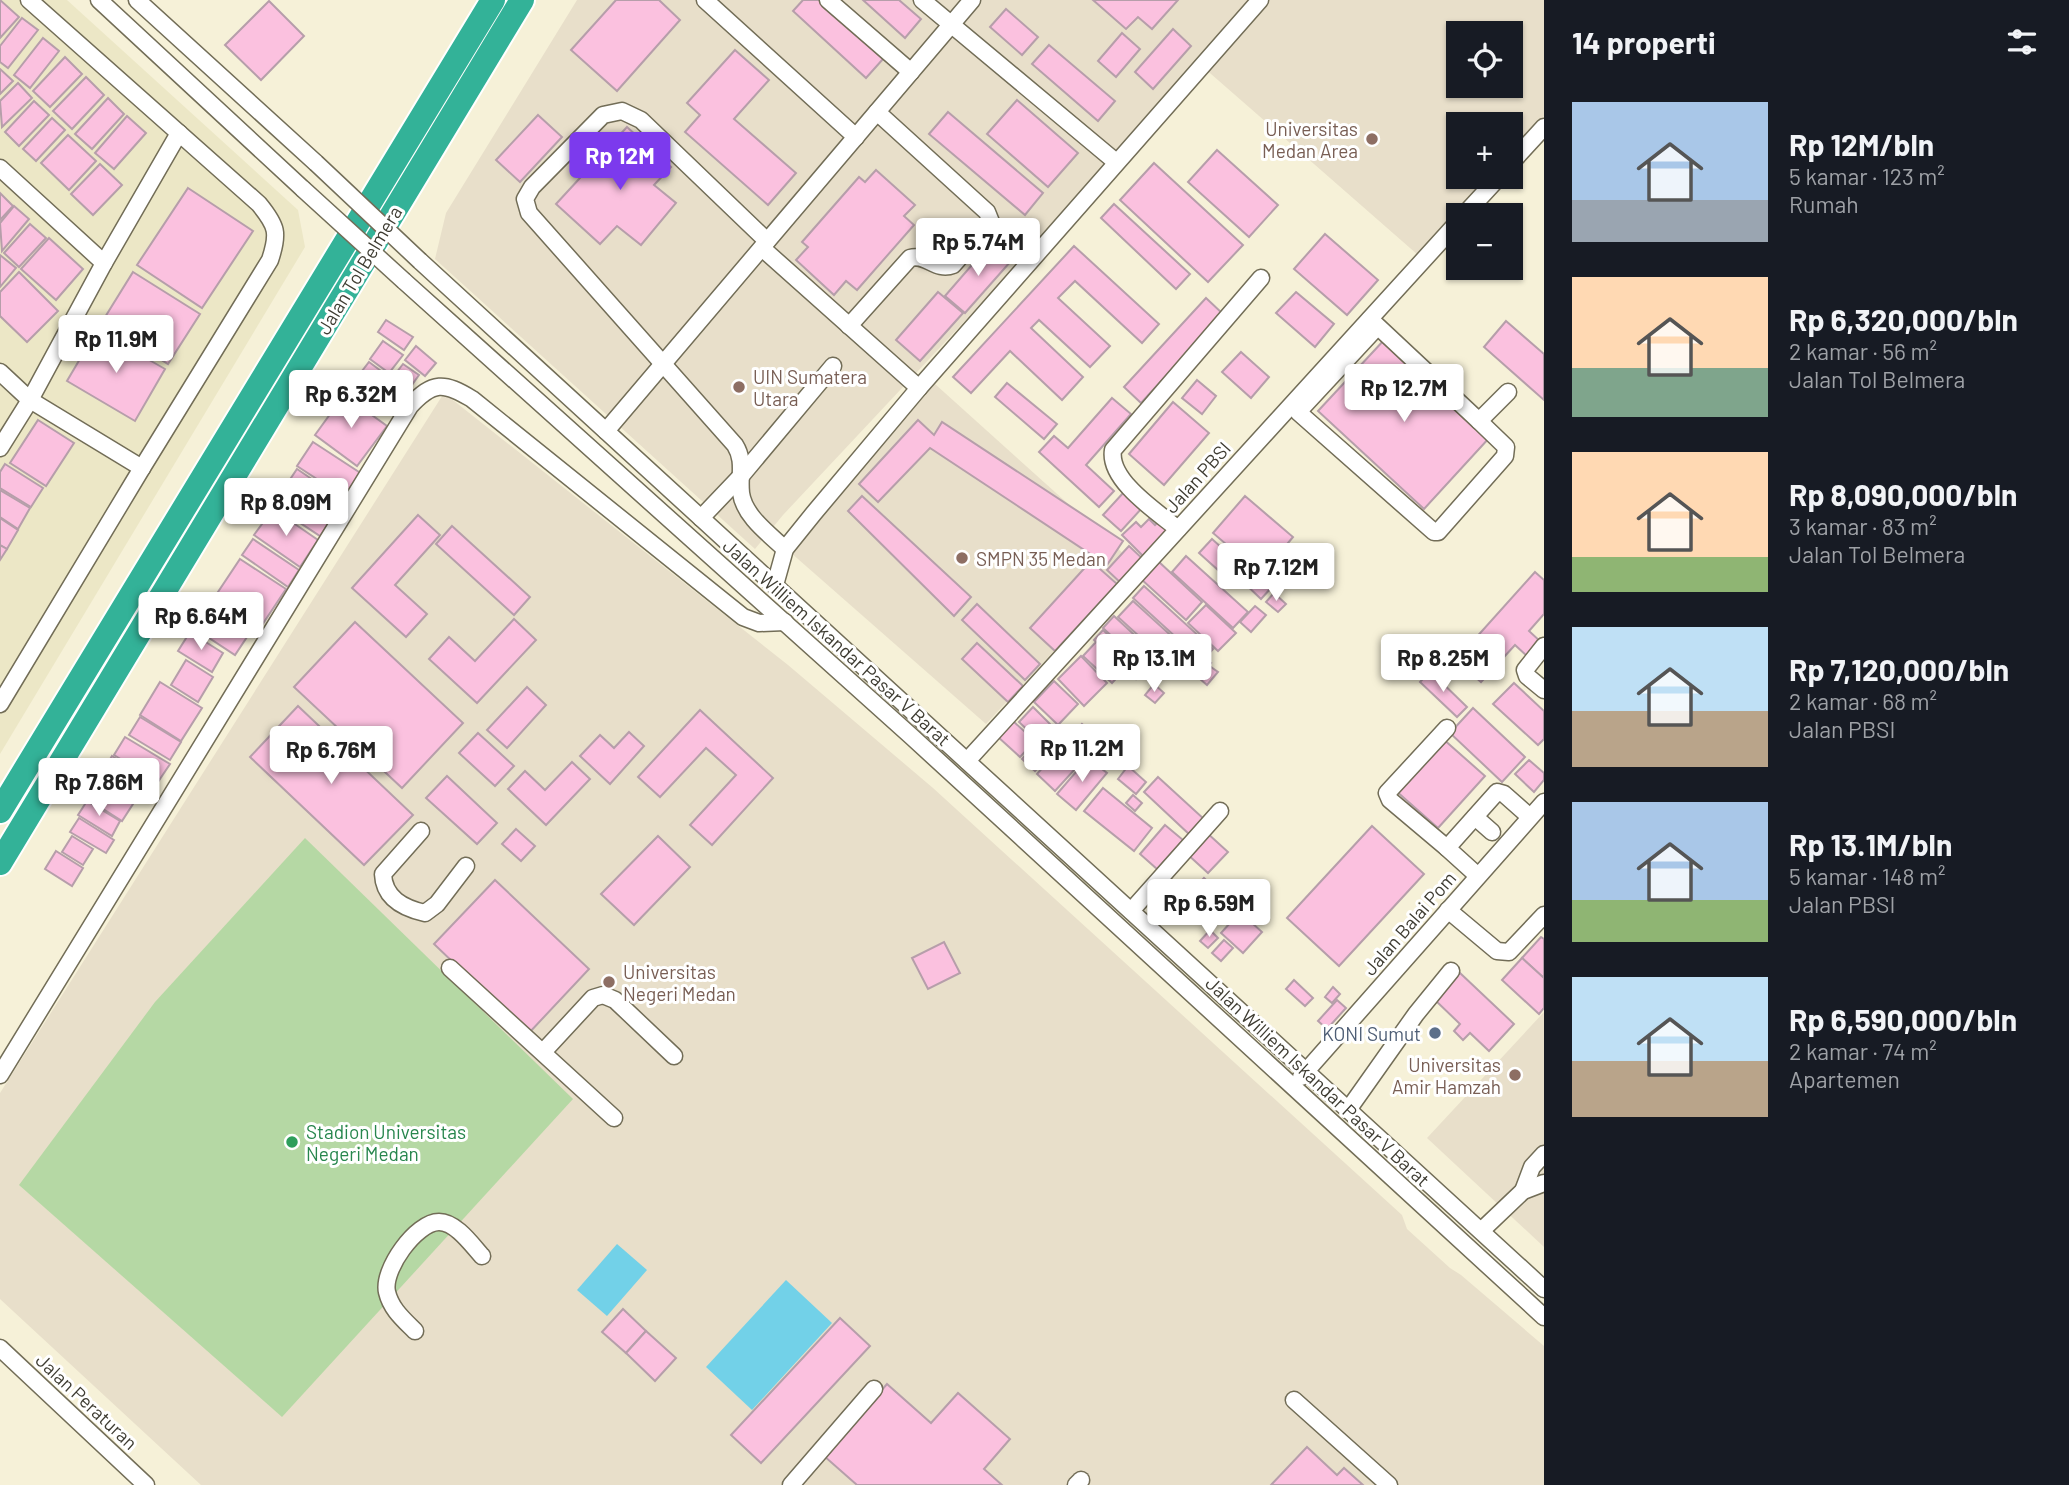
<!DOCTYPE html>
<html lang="id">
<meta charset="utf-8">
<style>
:root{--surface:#171b24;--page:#20242c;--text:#f1f3f6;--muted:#9ea1a6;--accent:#7c3aed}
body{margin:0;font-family:Barlow,sans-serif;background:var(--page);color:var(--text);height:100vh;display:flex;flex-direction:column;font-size:26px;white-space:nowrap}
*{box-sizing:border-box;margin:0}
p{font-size:23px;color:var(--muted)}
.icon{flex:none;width:38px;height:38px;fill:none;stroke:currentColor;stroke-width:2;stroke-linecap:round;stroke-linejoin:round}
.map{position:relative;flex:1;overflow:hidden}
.side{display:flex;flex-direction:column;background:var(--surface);width:525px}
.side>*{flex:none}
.controls{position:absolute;left:1446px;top:21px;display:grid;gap:14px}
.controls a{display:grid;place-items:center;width:77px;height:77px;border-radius:0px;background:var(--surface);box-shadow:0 2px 5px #0004;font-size:35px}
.price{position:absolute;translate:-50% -60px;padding:0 16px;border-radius:7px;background:#fff;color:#222;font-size:23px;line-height:46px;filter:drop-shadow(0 2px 4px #0008)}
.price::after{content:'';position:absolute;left:50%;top:42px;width:21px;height:16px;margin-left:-10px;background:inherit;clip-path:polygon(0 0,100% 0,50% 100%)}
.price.current{background:var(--accent);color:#fff}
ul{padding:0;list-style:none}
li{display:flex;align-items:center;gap:21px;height:175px;padding:0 28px}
li span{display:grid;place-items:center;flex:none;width:196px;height:140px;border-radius:0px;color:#555}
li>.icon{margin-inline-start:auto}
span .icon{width:84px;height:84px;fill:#fffc;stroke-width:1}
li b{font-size:30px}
h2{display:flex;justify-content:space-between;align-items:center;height:84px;padding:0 28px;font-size:30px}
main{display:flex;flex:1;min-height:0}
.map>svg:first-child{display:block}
.built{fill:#ece7c6}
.education{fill:#e8dfca;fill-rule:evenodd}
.green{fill:#b5d8a4}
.water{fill:#72d1e8}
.building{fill:#fbc1df;stroke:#b69eaa;stroke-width:2}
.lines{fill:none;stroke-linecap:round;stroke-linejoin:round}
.minor-casing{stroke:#726d57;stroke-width:19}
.highway-casing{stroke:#fff;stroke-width:28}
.minor{stroke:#fff;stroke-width:16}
.highway{stroke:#33b298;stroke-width:24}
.minor-bridge-casing{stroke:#726d57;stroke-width:19;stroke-linecap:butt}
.minor-bridge{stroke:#fff;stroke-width:16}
.education-dot{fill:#8d6e63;stroke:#fff;stroke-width:2.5}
.service-dot{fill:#5c6f8a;stroke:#fff;stroke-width:2.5}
.leisure-dot{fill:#2e9e5b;stroke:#fff;stroke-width:2.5}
.labels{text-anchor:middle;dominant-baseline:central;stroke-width:6;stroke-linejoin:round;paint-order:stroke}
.education-label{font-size:19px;fill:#785e54;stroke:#fff;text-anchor:start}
.street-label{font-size:19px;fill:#3e3c32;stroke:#fff}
.service-label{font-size:19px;fill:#4e5e75;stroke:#fff;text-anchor:end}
.leisure-label{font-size:19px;fill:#27864d;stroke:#fff;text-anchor:start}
</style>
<main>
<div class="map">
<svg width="1544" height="1485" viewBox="0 0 1544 1485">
<rect width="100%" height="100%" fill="#f6f1d8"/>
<polygon class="built" points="0,0 67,0 298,210 305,247 0,754"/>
<g class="education">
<path d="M577,0h967v116l-34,38v-30h-52v53h31l-71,78 -215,-188 -420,448 -28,34 -320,-290 11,-46zM1458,33h52v53h-52z"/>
<polygon points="935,384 1135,564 986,724 790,552"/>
<polygon points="444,393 788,665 933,788 1402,1215 1407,1229 1450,1268 1461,1275 1544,1346 1544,1485 201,1485 0,1299 0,1093"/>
<polygon points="1544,1012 1544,1247 1427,1138"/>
</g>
<polygon class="green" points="305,838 573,1099 282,1417 19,1185 155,1002"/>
<g class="water">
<polygon points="617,1244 647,1270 607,1316 577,1290"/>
<polygon points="786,1280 832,1323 752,1410 706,1367"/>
</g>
<g class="building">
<polygon points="0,0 19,17 0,38"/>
<polygon points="616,0 659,0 680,20 617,91 571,50"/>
<polygon points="803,0 819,0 883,59 866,78 793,11"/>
<polygon points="863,0 899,0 921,19 905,38"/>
<polygon points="1093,0 1178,0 1152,29 1138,17 1126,29"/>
<polygon points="269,1 304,36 261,80 225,45"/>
<polygon points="1006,9 1038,37 1022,55 990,27"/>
<polygon points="22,18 38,30 8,68 0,62 0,46"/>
<polygon points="1173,29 1191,46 1153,89 1135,72"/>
<polygon points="1122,33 1140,49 1116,77 1098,61"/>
<polygon points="43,38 59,51 30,88 14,75"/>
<polygon points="1049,45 1115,101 1098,121 1032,64"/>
<polygon points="735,50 769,80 734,119 796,173 768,205 685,132 700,115 687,103"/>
<polygon points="65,57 82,74 50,107 33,91"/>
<polygon points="0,69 13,81 0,94"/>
<polygon points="86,77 104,95 72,129 53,111"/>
<polygon points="18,83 32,98 2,127 0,101"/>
<polygon points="108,98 124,114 92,149 75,134"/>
<polygon points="1017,100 1078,153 1048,187 987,134"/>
<polygon points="34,101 49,115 19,146 5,132"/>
<polygon points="948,112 1043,193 1025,215 929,134"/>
<polygon points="538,115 562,137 520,182 496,160"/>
<polygon points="127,116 146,133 114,169 95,153"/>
<polygon points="52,118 65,130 36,161 23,149"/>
<polygon points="627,127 671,167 654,185 676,203 641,245 617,226 600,244 556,204"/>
<polygon points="68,135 96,161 69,190 41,163"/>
<polygon points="1217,150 1278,205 1249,237 1188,182"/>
<polygon points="1154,163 1243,245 1208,282 1120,200"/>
<polygon points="100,164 122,185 93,215 71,194"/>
<polygon points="876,170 915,205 904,216 914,225 857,290 846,281 834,295 796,260 808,247 802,242 859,177 865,182"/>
<polygon points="188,188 253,231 202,308 137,265"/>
<polygon points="0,193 13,206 0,220"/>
<polygon points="1114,204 1190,274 1176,289 1101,218"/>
<polygon points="14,206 29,219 2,251 0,223"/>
<polygon points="30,224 46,238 19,267 4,253"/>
<polygon points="1014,230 1028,242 1014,259 999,247"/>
<polygon points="1325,234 1378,280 1347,315 1294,269"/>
<polygon points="49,238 83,269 56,300 21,269"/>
<polygon points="991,243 1011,261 965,313 945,296"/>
<polygon points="1074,246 1159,324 1142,343 1075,281 1058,298 1110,346 1090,367 1039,320 1031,328 1083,377 1062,400 1010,351 971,393 953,377"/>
<polygon points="0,255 16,268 0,287"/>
<polygon points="19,272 58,311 27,342 0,316 0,292"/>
<polygon points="133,272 200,314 168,364 102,322"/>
<polygon points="938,292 963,313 920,361 896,340"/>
<polygon points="1296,292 1334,324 1315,347 1276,313"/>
<polygon points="1206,298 1223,314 1141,403 1124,387"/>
<polygon points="386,320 413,337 404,350 378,332"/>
<polygon points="1506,321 1544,354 1544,400 1484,347"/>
<polygon points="97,330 165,369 135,421 67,381"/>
<polygon points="1385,339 1490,437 1424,509 1318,411"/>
<polygon points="383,341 403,355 389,373 370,359"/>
<polygon points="416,346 436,363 425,376 405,360"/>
<polygon points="1241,352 1269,377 1251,398 1222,372"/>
<polygon points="369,362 408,391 398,405 359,375"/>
<polygon points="403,364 419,375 409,389 393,377"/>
<polygon points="1197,380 1216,396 1202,414 1182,398"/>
<polygon points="361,381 388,401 377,415 350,396"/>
<polygon points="1007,383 1057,424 1044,439 995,397"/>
<polygon points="344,395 387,426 357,466 315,435"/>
<polygon points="1112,398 1131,414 1086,465 1114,491 1099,507 1039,452 1054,436 1068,448"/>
<polygon points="1173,402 1209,433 1164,485 1129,454"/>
<polygon points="38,420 74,443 46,486 10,463"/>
<polygon points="918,420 934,435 942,422 1123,541 1107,565 930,448 878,502 859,484"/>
<polygon points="313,442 362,474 346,498 297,466"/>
<polygon points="5,464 43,488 31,507 0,488 0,472"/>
<polygon points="297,469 344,501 320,536 273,505"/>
<polygon points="0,490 30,508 18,529 0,517"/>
<polygon points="1124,492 1142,508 1121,531 1103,515"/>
<polygon points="862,496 971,597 954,616 848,511"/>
<polygon points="1245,496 1293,537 1283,549 1291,556 1275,573 1268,567 1262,575 1213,533"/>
<polygon points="273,509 318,540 300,567 254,535"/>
<polygon points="418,515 440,535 395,585 427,614 406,637 352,588"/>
<polygon points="0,518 18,530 7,549 0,545"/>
<polygon points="1162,518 1173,528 1144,557 1122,535 1136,522 1141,527 1149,519 1155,525"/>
<polygon points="452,526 530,597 514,615 436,544"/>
<polygon points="253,539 299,570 288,587 242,555"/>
<polygon points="1212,539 1231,556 1218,570 1199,553"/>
<polygon points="0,545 7,549 0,560"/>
<polygon points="1129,546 1145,561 1123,585 1107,570"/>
<polygon points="1186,556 1248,612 1233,628 1172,572"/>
<polygon points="240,559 286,589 254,637 208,607"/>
<polygon points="1091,561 1117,584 1055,651 1030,628"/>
<polygon points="1158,561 1202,602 1186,620 1141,579"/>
<polygon points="1250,570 1271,588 1261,599 1241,580"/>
<polygon points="1535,572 1544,580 1544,614 1529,631 1542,643 1528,657 1515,645 1481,682 1456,660"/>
<polygon points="1144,586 1213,649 1202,661 1133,598"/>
<polygon points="1274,593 1286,604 1278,612 1266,602"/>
<polygon points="1133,601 1177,641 1163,658 1118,617"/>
<polygon points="977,604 1040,664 1025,680 962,620"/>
<polygon points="1206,605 1236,633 1218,651 1188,623"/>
<polygon points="1255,606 1266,615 1251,632 1240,622"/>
<polygon points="209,612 247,637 235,655 197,630"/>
<polygon points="1114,616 1156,655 1145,667 1103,628"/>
<polygon points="514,619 536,640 477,703 429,659 449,637 475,661"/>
<polygon points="355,622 463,723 402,788 294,687"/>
<polygon points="1103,630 1145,669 1136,679 1125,669 1112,683 1083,656 1096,642 1094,640"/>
<polygon points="190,632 223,653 212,672 178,651"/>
<polygon points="977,643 1023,686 1008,702 962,659"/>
<polygon points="1081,656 1107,683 1084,706 1058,679"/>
<polygon points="1206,659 1211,663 1205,670 1200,665"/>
<polygon points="186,660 213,677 198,702 171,685"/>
<polygon points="1211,667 1218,672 1207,685 1200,679"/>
<polygon points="1430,671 1467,707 1457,717 1420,682"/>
<polygon points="1054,681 1078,704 1058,725 1034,702"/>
<polygon points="160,682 202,708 181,741 140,715"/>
<polygon points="1514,683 1544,711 1544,739 1538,745 1493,704"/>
<polygon points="1154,684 1164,693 1155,703 1145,695"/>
<polygon points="527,687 546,705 507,748 487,730"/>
<polygon points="298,706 413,815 364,865 250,757"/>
<polygon points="1033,707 1050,724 1036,738 1019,722"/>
<polygon points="1473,708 1525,757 1502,782 1450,733"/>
<polygon points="700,710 773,778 712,845 690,825 736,775 706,748 660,797 638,777"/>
<polygon points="140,717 181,742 170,760 129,735"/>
<polygon points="1013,721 1035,741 1020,757 998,737"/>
<polygon points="1082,724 1097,736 1083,752 1068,740"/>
<polygon points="1053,725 1065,737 1035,771 1022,759"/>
<polygon points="629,732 644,746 610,784 580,756 600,735 614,748"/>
<polygon points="478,733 514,766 495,786 459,753"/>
<polygon points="125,737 170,764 158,782 114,755"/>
<polygon points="1442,738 1485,776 1438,828 1395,790"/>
<polygon points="1066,741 1085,758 1055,791 1037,774"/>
<polygon points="112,756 152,781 141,799 101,775"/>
<polygon points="1088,758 1107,773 1076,810 1057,794"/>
<polygon points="1529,760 1544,773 1544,780 1534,792 1515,774"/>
<polygon points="572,762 590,779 546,825 508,789 525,771 545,790"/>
<polygon points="1128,766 1146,782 1136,794 1118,779"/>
<polygon points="447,776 497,823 477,844 426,798"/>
<polygon points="1158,777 1205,820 1190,835 1144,792"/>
<polygon points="100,783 133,804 122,821 89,800"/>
<polygon points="1103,788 1152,828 1134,851 1084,811"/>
<polygon points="1133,795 1142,803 1135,811 1126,803"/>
<polygon points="87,801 120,821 112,836 78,815"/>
<polygon points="79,818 114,840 106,853 70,832"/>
<polygon points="1165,825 1183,840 1157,869 1140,854"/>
<polygon points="1372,826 1424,874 1339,966 1287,918"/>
<polygon points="516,829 535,846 521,861 502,844"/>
<polygon points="1206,832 1228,852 1208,873 1186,853"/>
<polygon points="72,836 93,849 83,865 62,852"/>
<polygon points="658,836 690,867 634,925 601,894"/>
<polygon points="56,851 83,868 72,886 45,869"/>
<polygon points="1204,878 1227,899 1208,921 1184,900"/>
<polygon points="495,880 589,969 528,1034 434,944"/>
<polygon points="1159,887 1167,894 1161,901 1152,894"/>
<polygon points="1185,905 1194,913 1186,921 1178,913"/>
<polygon points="1240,912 1262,932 1243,953 1221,933"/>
<polygon points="1210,930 1218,938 1208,948 1200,941"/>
<polygon points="1541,937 1544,939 1544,978 1522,958"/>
<polygon points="1224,940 1233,948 1221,961 1212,953"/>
<polygon points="944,942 960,973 928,989 912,958"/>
<polygon points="1522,958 1544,978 1544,1008 1539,1014 1502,980"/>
<polygon points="1460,973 1514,1024 1489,1051 1470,1033 1463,1040 1454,1031 1460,1024 1435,1000"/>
<polygon points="1294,980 1313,998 1305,1006 1286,989"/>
<polygon points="1333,987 1340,994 1332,1003 1325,997"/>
<polygon points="1337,1000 1346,1008 1327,1029 1318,1021"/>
<polygon points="623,1309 646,1331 626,1353 602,1332"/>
<polygon points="840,1318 870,1346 761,1463 731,1435"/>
<polygon points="646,1331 676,1358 655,1381 626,1353"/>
<polygon points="887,1384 931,1423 958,1393 1010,1439 984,1469 1002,1485 857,1485 824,1456"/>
<polygon points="1307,1447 1337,1475 1344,1468 1363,1485 1271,1485"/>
</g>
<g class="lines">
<defs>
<g id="minor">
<polyline points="99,0 303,189"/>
<polyline points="137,0 316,163"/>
<polyline points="705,0 856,137"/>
<polyline points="828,0 911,72"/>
<polyline points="922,0 1116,162"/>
<polyline points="1510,164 1544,127"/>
<polyline points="0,168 104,263"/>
<polyline points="1464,215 1499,177"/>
<path d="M767,241l-126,-121 -19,-9 -19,4 -71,72 -7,12 4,14 206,232c10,16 4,30 6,48 3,23 28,41 44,56"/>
<polyline points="762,248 919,388"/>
<polyline points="420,261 1544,1289"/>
<polyline points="404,281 911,736 1544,1317"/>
<polyline points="1370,319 1479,421 1508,392"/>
<path d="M849,326l61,-68c16,-5 26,14 43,7l38,-43 -4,-10 -110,-100"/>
<polyline points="1377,327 1298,412 1434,532 1438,532 1505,456 1506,447 1479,421"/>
<polyline points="0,372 30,400 142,468"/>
<polyline points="606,431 972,0"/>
<polyline points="0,448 30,400 104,263 179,133"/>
<polyline points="701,518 741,476 833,366"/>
<path d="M1178,529c-22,-18 -70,-49 -65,-79l148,-172"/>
<polyline points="775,585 785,549 814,513 919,388 1260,0"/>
<polyline points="1544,646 1525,670 1527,676 1544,690"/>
<path d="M0,704l142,-236 128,-208c9,-27 7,-34 -11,-56l-230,-204"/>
<polyline points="1447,728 1387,793 1390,800 1447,848"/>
<polyline points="967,761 1458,222"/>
<polyline points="1475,817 1492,832"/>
<path d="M421,831l-38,43c1,24 20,34 42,39l12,-9 29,-38"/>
<polyline points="1478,876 1447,848 1497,792 1504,794 1530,817"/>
<polyline points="1448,910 1497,951 1509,952 1544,915"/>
<polyline points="1131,911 1220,811"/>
<polyline points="450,968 614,1118"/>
<polyline points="543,1052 593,998 603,995 615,1000 674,1056"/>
<path d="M0,1075l410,-669c23,-25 34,-24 62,-7l271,218 16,6 26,-1"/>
<polyline points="1301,1077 1544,802"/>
<polyline points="1348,1110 1416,1014 1451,971"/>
<polyline points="1523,1191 1532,1167 1544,1154"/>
<polyline points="1481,1231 1523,1191 1544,1183"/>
<path d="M415,1331c-12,-12 -24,-22 -28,-39 -5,-22 29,-70 52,-70 17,0 33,23 43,34"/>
<polyline points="0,1348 146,1485"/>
<polyline points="1294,1400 1389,1485"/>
<polyline points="791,1485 874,1389"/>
<polyline points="1076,1485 1081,1480"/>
</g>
<g id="highway">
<polyline points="0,811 493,0"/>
<polyline points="0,863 522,0"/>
</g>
</defs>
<use href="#minor" class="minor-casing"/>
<use href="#highway" class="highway-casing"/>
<use href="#minor" class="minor"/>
<use href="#highway" class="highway"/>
<defs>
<g id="minor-bridge">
<polyline points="316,163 420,261"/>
<polyline points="303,189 404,281"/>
</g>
</defs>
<use href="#minor-bridge" class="minor-bridge-casing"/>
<use href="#minor-bridge" class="minor-bridge"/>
</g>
<g class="education-dot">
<circle cx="1372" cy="139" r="7"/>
<circle cx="739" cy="387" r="7"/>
<circle cx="962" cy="558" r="7"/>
<circle cx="609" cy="982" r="7"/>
<circle cx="1515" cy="1075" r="7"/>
</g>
<circle class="service-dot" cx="1435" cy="1033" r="7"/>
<circle class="leisure-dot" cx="292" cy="1142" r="7"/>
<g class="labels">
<g class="education-label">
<text x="1358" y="128" text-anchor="end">Universitas<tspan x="1358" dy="22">Medan Area</tspan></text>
<text x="753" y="376">UIN Sumatera<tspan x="753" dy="22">Utara</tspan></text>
<text x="976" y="558">SMPN 35 Medan</text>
<text x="623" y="971">Universitas<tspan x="623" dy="22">Negeri Medan</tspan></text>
<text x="1501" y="1064" text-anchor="end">Universitas<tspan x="1501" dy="22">Amir Hamzah</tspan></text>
</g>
<g class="street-label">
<text transform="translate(359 270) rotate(-59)">Jalan Tol Belmera</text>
<text transform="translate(1197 477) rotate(-48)">Jalan PBSI</text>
<text transform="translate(837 642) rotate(42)">Jalan Williem Iskandar Pasar V Barat</text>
<text transform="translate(1409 923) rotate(-49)">Jalan Balai Pom</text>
<text transform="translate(1318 1081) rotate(43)">Jalan Williem Iskandar Pasar V Barat</text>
<text transform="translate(87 1401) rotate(43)">Jalan Peraturan</text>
</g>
<g class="service-label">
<text x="1421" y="1033">KONI Sumut</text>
</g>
<g class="leisure-label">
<text x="306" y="1131">Stadion Universitas<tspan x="306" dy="22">Negeri Medan</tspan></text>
</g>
</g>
</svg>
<div class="controls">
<a><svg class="icon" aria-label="locate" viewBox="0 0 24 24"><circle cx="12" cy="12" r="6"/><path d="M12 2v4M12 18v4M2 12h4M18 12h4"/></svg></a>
<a>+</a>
<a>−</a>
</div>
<b class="price current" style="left:620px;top:192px">Rp 12M</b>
<b class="price" style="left:978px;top:278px">Rp 5.74M</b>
<b class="price" style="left:116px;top:375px">Rp 11.9M</b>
<b class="price" style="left:1404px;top:424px">Rp 12.7M</b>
<b class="price" style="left:351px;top:430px">Rp 6.32M</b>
<b class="price" style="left:286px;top:538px">Rp 8.09M</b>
<b class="price" style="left:1276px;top:603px">Rp 7.12M</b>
<b class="price" style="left:201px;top:652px">Rp 6.64M</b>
<b class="price" style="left:1154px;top:694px">Rp 13.1M</b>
<b class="price" style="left:1443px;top:694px">Rp 8.25M</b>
<b class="price" style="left:1082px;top:784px">Rp 11.2M</b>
<b class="price" style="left:331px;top:786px">Rp 6.76M</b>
<b class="price" style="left:99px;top:818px">Rp 7.86M</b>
<b class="price" style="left:1209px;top:939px">Rp 6.59M</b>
</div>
<section class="side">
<h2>14 properti<svg class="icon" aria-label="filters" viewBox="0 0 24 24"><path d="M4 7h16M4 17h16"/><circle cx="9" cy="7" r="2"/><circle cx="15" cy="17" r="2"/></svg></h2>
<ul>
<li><span style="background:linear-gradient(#a9c7e8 70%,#9aa5b1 0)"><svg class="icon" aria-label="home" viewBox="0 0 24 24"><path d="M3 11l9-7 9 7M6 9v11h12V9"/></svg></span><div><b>Rp 12M/bln</b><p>5 kamar · 123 m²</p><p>Rumah</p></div></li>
<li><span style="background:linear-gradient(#ffd9b3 65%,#7fa58c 0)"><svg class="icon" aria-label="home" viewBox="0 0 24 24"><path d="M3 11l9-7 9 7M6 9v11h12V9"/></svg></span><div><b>Rp 6,320,000/bln</b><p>2 kamar · 56 m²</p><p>Jalan Tol Belmera</p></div></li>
<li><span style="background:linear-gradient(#ffd9b3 75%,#8fb573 0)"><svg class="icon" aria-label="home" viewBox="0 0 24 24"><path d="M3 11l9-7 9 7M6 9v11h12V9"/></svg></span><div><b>Rp 8,090,000/bln</b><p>3 kamar · 83 m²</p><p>Jalan Tol Belmera</p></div></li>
<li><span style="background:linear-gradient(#bfe0f5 60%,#b9a48a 0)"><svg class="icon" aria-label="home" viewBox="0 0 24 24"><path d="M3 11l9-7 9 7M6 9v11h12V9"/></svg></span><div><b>Rp 7,120,000/bln</b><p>2 kamar · 68 m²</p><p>Jalan PBSI</p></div></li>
<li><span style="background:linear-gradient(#a9c7e8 70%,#8fb573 0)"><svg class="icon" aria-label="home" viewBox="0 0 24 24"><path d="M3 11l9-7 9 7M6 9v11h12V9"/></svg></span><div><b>Rp 13.1M/bln</b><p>5 kamar · 148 m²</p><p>Jalan PBSI</p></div></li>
<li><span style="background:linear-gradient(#bfe0f5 60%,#b9a48a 0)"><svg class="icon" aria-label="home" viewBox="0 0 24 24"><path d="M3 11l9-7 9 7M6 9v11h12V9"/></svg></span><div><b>Rp 6,590,000/bln</b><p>2 kamar · 74 m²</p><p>Apartemen</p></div></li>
</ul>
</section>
</main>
